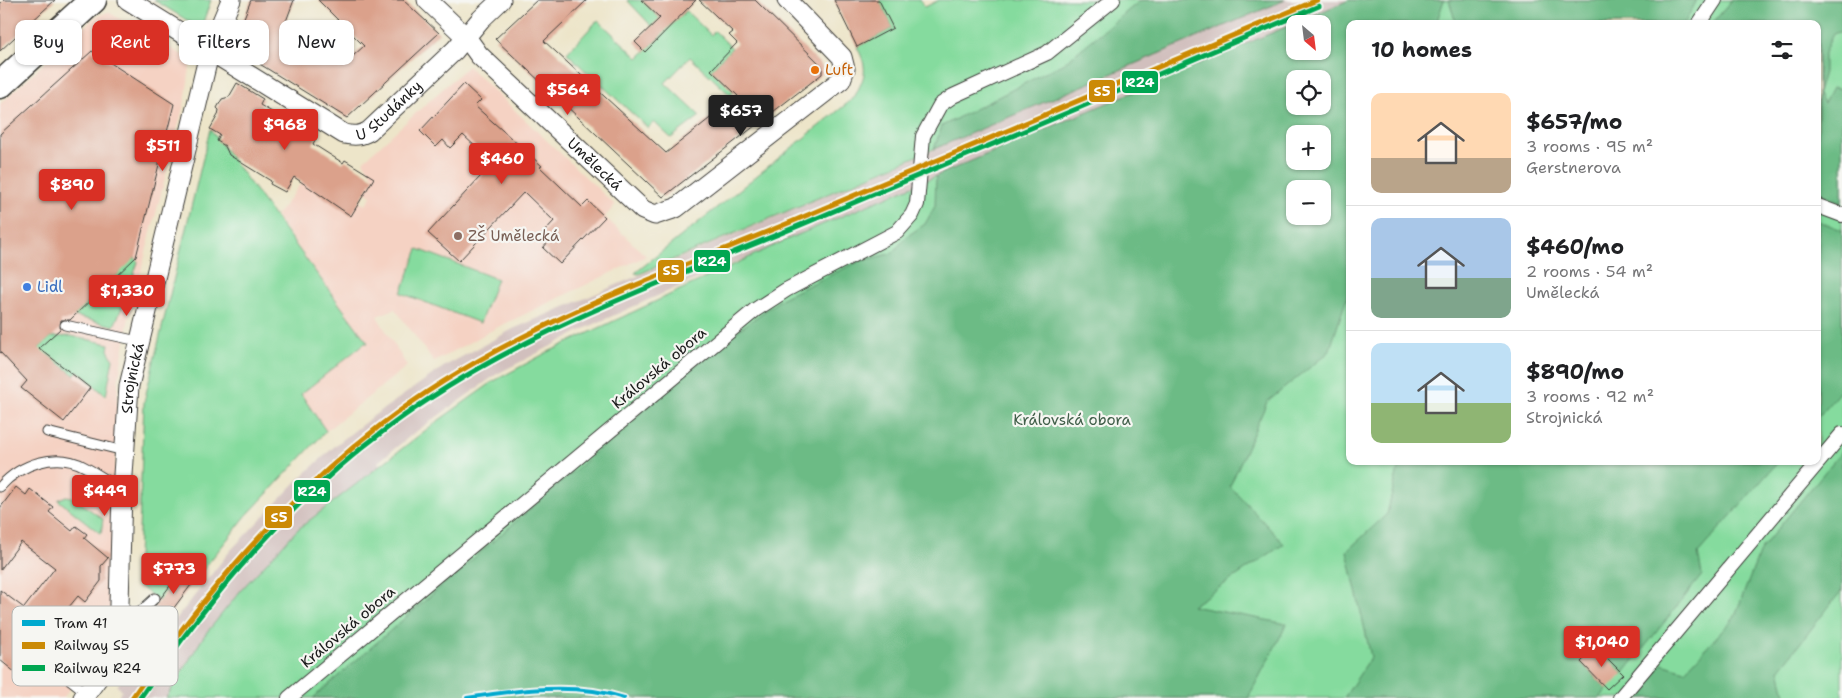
<!DOCTYPE html>
<meta charset="utf-8">
<style>
:root{--surface:#fff;--page:#f2f2f2;--text:#202124;--muted:#757577;--line:#e0e0e0;--accent:#d93025}
body{margin:0;font-family:"Shantell Sans",sans-serif;background:var(--page);color:var(--text);height:100vh;display:flex;flex-direction:column;font-size:19px;white-space:nowrap}
*{box-sizing:border-box;margin:0}
p{font-size:16px;color:var(--muted)}
.icon{flex:none;width:28px;height:28px;fill:none;stroke:currentColor;stroke-width:2;stroke-linecap:round;stroke-linejoin:round}
.map{position:relative;flex:1;overflow:hidden}
.panel{position:absolute;left:1346px;top:20px;width:475px;height:445px;display:flex;flex-direction:column;background:var(--surface);border-radius:10px;box-shadow:0 1px 4px #0004}
.panel>*{flex:none}
.banner{position:absolute;left:15px;top:20px;width:475px;height:45px;display:flex;gap:10px}
.needle{width:32px;rotate:152deg}
.fabs{position:absolute;left:1286px;top:15px;display:grid;gap:10px}
.fabs a{display:grid;place-items:center;width:45px;height:45px;border-radius:10px;background:var(--surface);box-shadow:0 1px 4px #0004;font-size:25px}
.price{position:absolute;translate:-50% -42px;padding:0 11px;border-radius:5px;background:var(--accent);color:#fff;font-size:16px;line-height:32px;filter:drop-shadow(0 1px 2px #0008)}
.price::after{content:'';position:absolute;left:50%;top:30px;width:15px;height:11px;margin-left:-8px;background:inherit;clip-path:polygon(0 0,100% 0,50% 100%)}
.price.on{background:#222;color:#fff}
ul{padding:0;list-style:none}
li{display:flex;align-items:center;gap:15px;height:125px;padding:0 25px}
li+li{border-top:1px solid var(--line)}
li span{display:grid;place-items:center;flex:none;width:140px;height:100px;border-radius:10px;color:#555}
li>.icon{margin-inline-start:auto}
span .icon{width:60px;height:60px;fill:#fffc;stroke-width:1}
li b{font-size:21px}
h2{display:flex;justify-content:space-between;align-items:center;height:60px;padding:0 25px;font-size:21px}
.chip{padding:0 18px;border-radius:10px;background:var(--surface);box-shadow:0 1px 4px #0004;font-size:18px;line-height:45px}
.chip.on{background:var(--accent);color:#fff}
.map>svg:first-child{display:block}
.built{fill:#f5d2c3}
.industrial{fill:#d1bfbd}
.green{fill:#85db9e;stroke:#507c5d;fill-rule:evenodd}
.forest{fill:#6cbb85;stroke:#446c50;fill-rule:evenodd}
.building{fill:#dba18b}
.lines{fill:none;stroke-linecap:round;stroke-linejoin:round}
.service-casing{stroke:#3b3a36;stroke-width:11}
.pedestrian-casing{stroke:#3b3a36;stroke-width:16}
.minor-casing{stroke:#3b3a36;stroke-width:21}
.secondary-casing{stroke:#3b3a36;stroke-width:29}
.service{stroke:#fff;stroke-width:9}
.pedestrian{stroke:#fff;stroke-width:14}
.minor{stroke:#fff;stroke-width:19}
.secondary{stroke:#fff;stroke-width:26}
.rail-1-casing{stroke:#f6f6f2;stroke-width:9}
.rail-2-casing{stroke:#f6f6f2;stroke-width:9}
.rail-1{stroke:#cb8a06;stroke-width:5}
.rail-2{stroke:#00a651;stroke-width:5}
.tram-1-casing{stroke:#f6f6f2;stroke-width:8}
.tram-1{stroke:#00a9ce;stroke-width:4}
.food-dot{fill:#e8710a;stroke:#f6f6f2;stroke-width:2}
.education-dot{fill:#8d6e63;stroke:#f6f6f2;stroke-width:2}
.shop-dot{fill:#3f7fe0;stroke:#f6f6f2;stroke-width:2}
.labels{text-anchor:middle;dominant-baseline:central;stroke-width:4.5;stroke-linejoin:round;paint-order:stroke}
.food-label{font-size:15px;fill:#c56008;stroke:#f6f6f2;text-anchor:start}
.street-label{font-size:15px;fill:#1c1c1c;stroke:#f6f6f2}
.education-label{font-size:15px;fill:#785e54;stroke:#f6f6f2;text-anchor:start}
.shop-label{font-size:15px;fill:#366cbe;stroke:#f6f6f2;text-anchor:start}
.park-label{font-size:15px;fill:#415f4a;stroke:#f6f6f2}
.key{fill:#f6f6f2;stroke:#b5b5b2;stroke-width:1}
.key-label{font-size:14px;fill:#1c1c1c}
.line-badge{stroke:#f6f6f2;stroke-width:2}
.badge-label{font-size:14px;text-anchor:middle;font-weight:bold;fill:#fff}
</style>
<div class="map">
<svg width="1842" height="698" viewBox="0 0 1842 698">
<rect width="100%" height="100%" fill="#f6f6f2"/>
<filter id="ink" filterUnits="userSpaceOnUse"><feTurbulence type="fractalNoise" baseFrequency=".02" numOctaves="2"/><feDisplacementMap in="SourceGraphic" scale="10" xChannelSelector="R" yChannelSelector="G"/><feConvolveMatrix kernelMatrix="1 2 1 2 8 2 1 2 1" color-interpolation-filters="sRGB"/></filter>
<filter id="wash" filterUnits="userSpaceOnUse"><feTurbulence type="fractalNoise" baseFrequency=".0096" numOctaves="4" result="noise"/><feDisplacementMap in="SourceGraphic" scale="20" xChannelSelector="R" yChannelSelector="G"/><feGaussianBlur stdDeviation="1.12" result="paint"/><feColorMatrix in="noise" values="0 0 0 0 0 0 0 0 0 0 0 0 0 0 0 0 0 1.4 0 .05"/><feComposite in="paint" operator="in"/></filter>
<g filter="url(#wash)">
<rect width="100%" height="100%" fill="#ede5c9"/>
<g class="built">
<polygon points="108,12 191,60 186,96 128,322 118,383 109,638 63,698 0,698 0,104 94,18"/>
<polygon points="468,66 615,205 605,217 646,256 496,328 434,362 395,309 377,316 407,366 326,431 300,394 366,342 276,216 302,182 351,216 359,202 366,205 371,196 366,192 374,178 363,161"/>
</g>
<polygon class="industrial" points="1285,0 1349,0 648,300 588,327 497,374 414,433 378,462 381,466 297,530 242,589 204,636 166,698 117,698 122,690 117,686 147,645 153,648 230,551 296,482 336,445 372,417 445,366 513,329"/>
<g class="green">
<polygon points="154,0 211,0 202,25 198,27"/>
<polygon points="627,0 641,0 669,27 686,11 711,35 715,31 732,48 711,70 725,83 757,73 730,95 690,57 665,83 700,116 671,138 654,122 648,128 597,81 599,78 594,73 591,76 567,53 598,20 638,58 661,36"/>
<path d="M879,0h42l4,7 14,-7h346l-646,274 -4,-1 219,-175c11,-22 15,-28 3,-51l36,-19z"/>
<path d="M1349,0h493v698h-1676l38,-62 38,-47 55,-59 138,-107 59,-42 52,-28 240,-113zM1295,24h27v27h-27zM1350,24h468v437h-468zM1295,79h27v27h-27zM1295,134h27v27h-27zM1295,189h27v27h-27z"/>
<polygon points="210,129 368,343 365,343 301,394 326,431 246,516 194,581 184,573 159,601 137,584 144,402"/>
<polygon points="418,249 497,279 480,323 401,293"/>
<polygon points="133,255 138,262 130,285 114,279"/>
<polygon points="99,292 124,303 114,326 74,316"/>
<polygon points="71,336 109,344 108,350 113,359 106,396 78,371 74,375 48,355 42,361 16,369 51,337"/>
<polygon points="66,496 72,497 103,519 101,534 58,500"/>
</g>
<g class="forest">
<polygon points="1141,0 1285,0 934,149 942,126 1064,63"/>
<path d="M1349,0h95l-8,24h-86v264l-21,64 -62,50 -37,84 54,58 -92,62 95,18 -39,74h-935l409,-356 62,-45 76,-36 33,-8 13,-16 19,-13 10,-18 1,-30zM1295,24h27v27h-27zM1295,79h27v27h-27zM1295,134h27v27h-27zM1295,189h27v27h-27z"/>
<polygon points="1449,0 1697,0 1684,24 1456,24"/>
<polygon points="1732,0 1842,0 1842,31 1833,34 1824,53 1824,72 1818,93 1824,103 1832,88 1842,90 1842,202 1818,192 1818,24 1712,24"/>
<polygon points="1818,221 1842,230 1842,389 1818,417"/>
<polygon points="1842,451 1842,590 1779,670 1786,698 1635,698 1662,664 1685,671 1734,618 1761,549"/>
<polygon points="1400,461 1779,461 1698,553 1702,575 1623,674 1581,662 1607,689 1600,698 1344,698 1371,657 1347,551 1387,514"/>
</g>
<g id="blocks">
<g class="building">
<polygon points="4,0 55,0 0,51 0,4"/>
<polygon points="251,0 294,0 282,32 304,47 306,43 342,66 364,46 318,0 403,0 439,33 347,118 237,50 234,43"/>
<polygon points="537,0 587,0 544,41 666,153 738,96 711,70 737,43 729,35 733,32 699,0 755,0 822,66 822,74 663,197 495,39"/>
<polygon points="641,0 696,0 645,52 635,42 660,18"/>
<polygon points="834,0 879,0 893,28 857,47"/>
<polygon points="92,51 174,104 136,257 112,280 103,280 102,289 70,320 61,320 60,329 39,348 90,388 64,422 21,388 27,381 0,352 0,134"/>
<polygon points="237,83 263,99 260,105 316,138 313,144 343,163 345,160 374,178 351,216 294,177 285,192 270,184 271,181 229,155 225,146 217,141 220,135 210,129 218,115 219,110 217,108 222,99 229,97"/>
<polygon points="464,84 481,100 475,106 530,155 542,166 540,167 582,207 588,201 605,217 560,264 543,248 549,241 542,234 554,221 524,192 459,261 428,233 493,163 463,135 450,148 443,140 436,147 420,131"/>
<polygon points="16,487 26,495 30,489 53,507 49,512 72,531 76,526 87,534 84,538 108,558 101,566 101,581 85,602 78,596 50,630 61,639 49,655 40,656 39,660 41,665 27,682 0,660 0,590 24,608 55,568 21,542 0,570 0,508"/>
<polygon points="184,573 194,581 167,617 154,607 176,578 178,580"/>
<polygon points="1596,647 1623,674 1607,689 1581,662"/>
</g>
</g>
</g>
<g filter="url(#ink)">
<use href="#blocks" fill-opacity="0" stroke="#3b3a36" stroke-width="1"/>
<g class="lines">
<defs>
<g id="service">
<polyline points="107,285 149,302"/>
<polyline points="65,325 138,341"/>
<polyline points="47,432 124,451"/>
<path d="M0,487c20,-23 56,-36 85,-20 13,7 25,15 37,23"/>
<polyline points="65,623 111,660"/>
<polyline points="120,630 155,598"/>
<polyline points="45,660 87,693"/>
</g>
<g id="pedestrian">
<polyline points="1699,24 1715,0"/>
<polyline points="1818,206 1842,215"/>
<polyline points="289,698 755,310 786,290 897,232 912,215 917,204 923,136 940,105 953,96 1047,53 1113,0"/>
<polyline points="1620,698 1842,434"/>
</g>
<g id="minor">
<path id="s1" d="M128,0l216,134c10,2 17,2 25,-3l86,-81 26,-31 20,-19"/>
<path id="s2" d="M427,0l39,37 13,18 164,155 12,5 21,-7 165,-128 4,-11 -3,-12 -55,-57"/>
<path id="s3" d="M83,698l28,-38 7,-17 4,-153 7,-104 81,-336 21,-50"/>
</g>
<polyline id="secondary" points="0,85 93,0"/>
</defs>
<use href="#service" class="service-casing"/>
<use href="#pedestrian" class="pedestrian-casing"/>
<use href="#minor" class="minor-casing"/>
<use href="#secondary" class="secondary-casing"/>
<use href="#service" class="service"/>
<use href="#pedestrian" class="pedestrian"/>
<use href="#minor" class="minor"/>
<use href="#secondary" class="secondary"/>
<defs>
<path id="rail-1" d="M132,698c71,-103 151,-197 250,-274 122,-94 269,-144 409,-202 176,-73 351,-148 526,-222"/>
<path id="rail-2" d="M140,698c70,-102 150,-198 250,-272 125,-93 271,-143 413,-202 173,-72 344,-145 516,-218"/>
</defs>
<use href="#rail-1" class="rail-1-casing"/>
<use href="#rail-2" class="rail-2-casing"/>
<use href="#rail-1" class="rail-1"/>
<use href="#rail-2" class="rail-2"/>
<defs>
<path id="tram-1" d="M467,698c50,-8 108,-16 157,0"/>
</defs>
<use href="#tram-1" class="tram-1-casing"/>
<use href="#tram-1" class="tram-1"/>
</g>
</g>
<circle class="food-dot" cx="815" cy="70" r="5"/>
<circle class="education-dot" cx="458" cy="236" r="5"/>
<circle class="shop-dot" cx="27" cy="287" r="5"/>
<g class="labels">
<g class="food-label">
<text x="825" y="70">Luft</text>
</g>
<g class="street-label">
<text stroke="none"><textPath href="#s1" startOffset="308">U Studánky</textPath></text>
<text stroke="none"><textPath href="#s2" startOffset="235">Umělecká</textPath></text>
<text transform="translate(659 368) rotate(-40)">Královská obora</text>
<text stroke="none"><textPath href="#s3" startOffset="331">Strojnická</textPath></text>
<text transform="translate(348 627) rotate(-40)">Královská obora</text>
</g>
<g class="education-label">
<text x="468" y="236">ZŠ Umělecká</text>
</g>
<g class="shop-label">
<text x="37" y="287">Lidl</text>
</g>
<g class="park-label">
<text x="1072" y="420">Královská obora</text>
</g>
</g>
<rect x="12" y="606" width="166" height="80" rx="8" class="key"/>
<rect x="22" y="620" width="23" height="6" fill="#00a9ce"/>
<rect x="22" y="642" width="23" height="7" fill="#cb8a06"/>
<rect x="22" y="665" width="23" height="6" fill="#00a651"/>
<g class="key-label">
<text x="54" y="628">Tram 41</text>
<text x="54" y="650">Railway S5</text>
<text x="54" y="673">Railway R24</text>
</g>
<g class="line-badge">
<rect x="1121" y="70" width="38" height="24" rx="5" fill="#00a651"/>
<rect x="1088" y="79" width="28" height="24" rx="5" fill="#cb8a06"/>
<rect x="693" y="249" width="38" height="24" rx="5" fill="#00a651"/>
<rect x="657" y="259" width="28" height="24" rx="5" fill="#cb8a06"/>
<rect x="293" y="479" width="38" height="24" rx="5" fill="#00a651"/>
<rect x="264" y="505" width="29" height="24" rx="5" fill="#cb8a06"/>
</g>
<g class="badge-label">
<text x="1140" y="87">R24</text>
<text x="1102" y="96">S5</text>
<text x="712" y="266">R24</text>
<text x="671" y="275">S5</text>
<text x="312" y="496">R24</text>
<text x="279" y="522">S5</text>
</g>
</svg>
<div class="fabs">
<a><svg class="needle" viewBox="-14 -14 28 28"><path d="M0-13l5 13h-10z" fill="#e53935"/><path d="M0 13l5-13h-10z" fill="#757577"/></svg></a>
<a><svg class="icon" aria-label="locate" viewBox="0 0 24 24"><circle cx="12" cy="12" r="6"/><path d="M12 2v4M12 18v4M2 12h4M18 12h4"/></svg></a>
<a>+</a>
<a>−</a>
</div>
<b class="price" style="left:568px;top:116px">$564</b>
<b class="price on" style="left:741px;top:137px">$657</b>
<b class="price" style="left:285px;top:151px">$968</b>
<b class="price" style="left:163px;top:172px">$511</b>
<b class="price" style="left:502px;top:185px">$460</b>
<b class="price" style="left:72px;top:211px">$890</b>
<b class="price" style="left:127px;top:317px">$1,330</b>
<b class="price" style="left:105px;top:517px">$449</b>
<b class="price" style="left:174px;top:595px">$773</b>
<b class="price" style="left:1602px;top:668px">$1,040</b>
<div class="banner">
<a class="chip">Buy</a>
<a class="chip on">Rent</a>
<a class="chip">Filters</a>
<a class="chip">New</a>
</div>
<section class="panel">
<h2>10 homes<svg class="icon" aria-label="filters" viewBox="0 0 24 24"><path d="M4 7h16M4 17h16"/><circle cx="9" cy="7" r="2"/><circle cx="15" cy="17" r="2"/></svg></h2>
<ul>
<li><span style="background:linear-gradient(#ffd9b3 65%,#b9a48a 0)"><svg class="icon" aria-label="home" viewBox="0 0 24 24"><path d="M3 11l9-7 9 7M6 9v11h12V9"/></svg></span><div><b>$657/mo</b><p>3 rooms · 95 m²</p><p>Gerstnerova</p></div></li>
<li><span style="background:linear-gradient(#a9c7e8 60%,#7fa58c 0)"><svg class="icon" aria-label="home" viewBox="0 0 24 24"><path d="M3 11l9-7 9 7M6 9v11h12V9"/></svg></span><div><b>$460/mo</b><p>2 rooms · 54 m²</p><p>Umělecká</p></div></li>
<li><span style="background:linear-gradient(#bfe0f5 60%,#8fb573 0)"><svg class="icon" aria-label="home" viewBox="0 0 24 24"><path d="M3 11l9-7 9 7M6 9v11h12V9"/></svg></span><div><b>$890/mo</b><p>3 rooms · 92 m²</p><p>Strojnická</p></div></li>
</ul>
</section>
</div>
